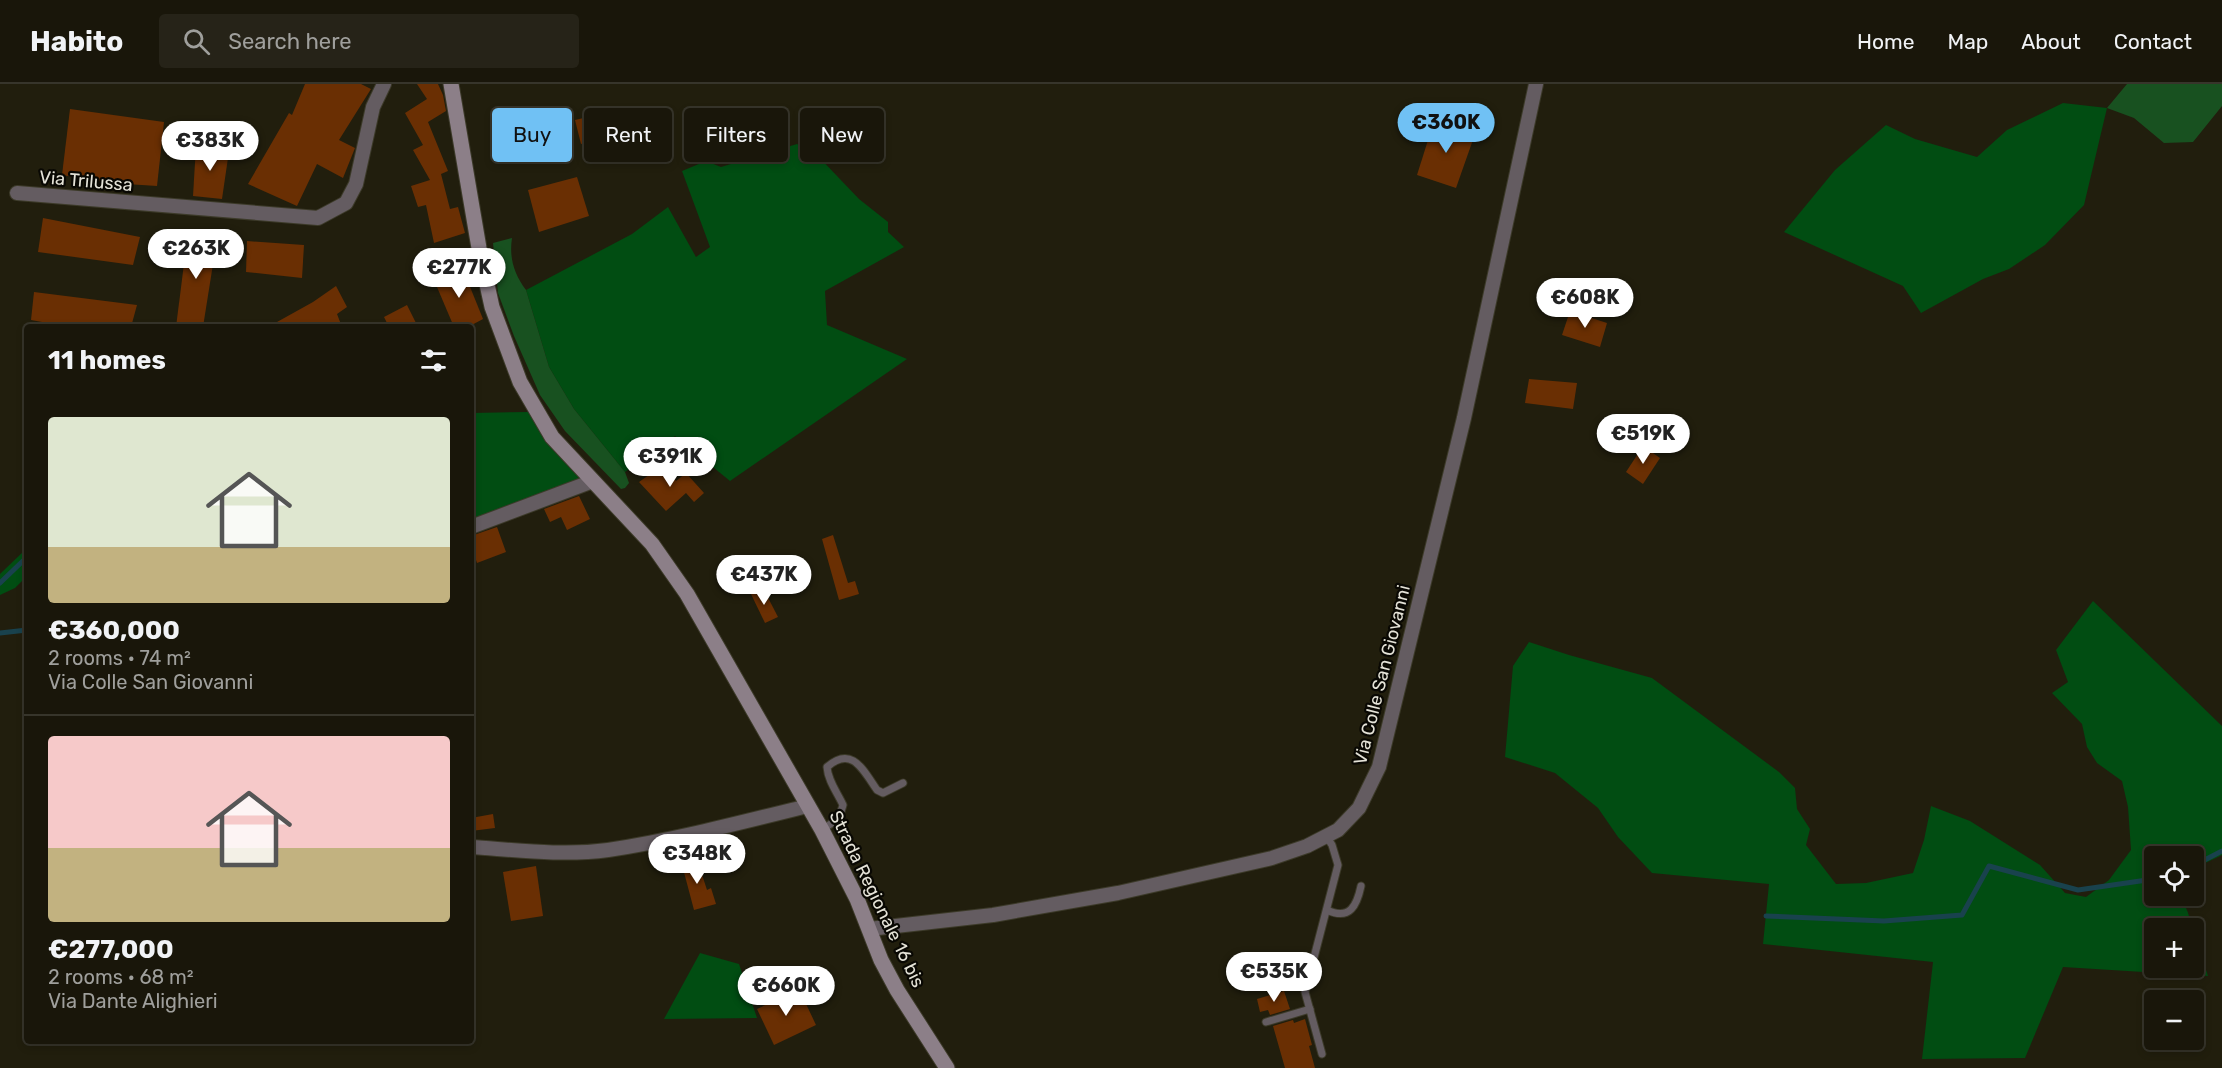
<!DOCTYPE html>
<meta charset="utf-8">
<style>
:root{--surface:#19160a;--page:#262318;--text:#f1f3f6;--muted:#9f9f9c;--line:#37352b;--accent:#70c1f4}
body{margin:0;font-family:Rubik,sans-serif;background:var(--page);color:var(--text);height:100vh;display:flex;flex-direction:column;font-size:22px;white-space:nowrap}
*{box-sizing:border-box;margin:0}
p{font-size:20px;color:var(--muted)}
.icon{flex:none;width:33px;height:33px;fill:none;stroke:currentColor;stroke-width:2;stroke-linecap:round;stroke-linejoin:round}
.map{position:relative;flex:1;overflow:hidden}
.sheet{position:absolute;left:24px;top:240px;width:450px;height:720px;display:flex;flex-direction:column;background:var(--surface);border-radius:6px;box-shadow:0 3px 9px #0003,0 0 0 2px var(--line)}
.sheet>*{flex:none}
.banner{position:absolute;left:492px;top:24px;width:570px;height:54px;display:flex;gap:12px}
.buttons{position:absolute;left:2144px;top:762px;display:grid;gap:12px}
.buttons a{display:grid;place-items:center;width:60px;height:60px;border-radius:6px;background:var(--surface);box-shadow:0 3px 9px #0003,0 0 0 2px var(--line);font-size:30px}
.price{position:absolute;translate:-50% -51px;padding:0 14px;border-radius:21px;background:#fff;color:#222;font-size:20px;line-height:39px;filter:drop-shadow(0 2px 3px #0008)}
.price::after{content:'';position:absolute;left:50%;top:36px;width:18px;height:14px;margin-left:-9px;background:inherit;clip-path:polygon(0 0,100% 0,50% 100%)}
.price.selected{background:var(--accent);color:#111}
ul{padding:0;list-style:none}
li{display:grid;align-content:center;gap:12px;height:318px;padding:0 24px}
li+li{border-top:2px solid var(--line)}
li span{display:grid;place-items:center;height:186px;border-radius:6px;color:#555}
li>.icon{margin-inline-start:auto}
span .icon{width:108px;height:108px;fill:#fffc;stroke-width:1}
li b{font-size:26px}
h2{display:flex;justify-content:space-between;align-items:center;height:72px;padding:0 24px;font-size:26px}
.chip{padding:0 21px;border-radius:6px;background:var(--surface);box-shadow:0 3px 9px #0003,0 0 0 2px var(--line);font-size:21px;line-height:54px}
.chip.selected{background:var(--accent);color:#111}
header{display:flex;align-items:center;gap:36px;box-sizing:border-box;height:84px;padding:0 30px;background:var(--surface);border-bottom:2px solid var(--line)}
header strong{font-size:28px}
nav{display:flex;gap:33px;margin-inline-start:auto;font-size:21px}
.search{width:420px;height:54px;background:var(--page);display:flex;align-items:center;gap:15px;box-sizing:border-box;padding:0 21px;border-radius:6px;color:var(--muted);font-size:22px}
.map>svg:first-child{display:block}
.green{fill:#014d12}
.forest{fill:#185120}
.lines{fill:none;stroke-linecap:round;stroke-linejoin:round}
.stream{stroke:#19424d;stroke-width:5}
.building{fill:#6a2f03}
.service-casing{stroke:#3c3a29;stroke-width:9}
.minor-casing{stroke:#3c3a29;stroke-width:16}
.secondary-casing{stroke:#3c3a29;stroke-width:17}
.service{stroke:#645c61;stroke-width:7}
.minor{stroke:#645c61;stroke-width:14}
.secondary{stroke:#8c7f88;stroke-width:15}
.labels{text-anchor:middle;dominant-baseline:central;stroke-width:4.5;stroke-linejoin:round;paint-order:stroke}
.street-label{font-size:18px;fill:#e5e3d8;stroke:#090803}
</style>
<header>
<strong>Habito</strong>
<div class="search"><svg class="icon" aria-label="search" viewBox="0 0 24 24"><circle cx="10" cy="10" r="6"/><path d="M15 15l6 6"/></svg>Search here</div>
<nav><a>Home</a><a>Map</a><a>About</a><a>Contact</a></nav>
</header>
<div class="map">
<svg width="2222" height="984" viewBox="0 0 2222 984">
<rect width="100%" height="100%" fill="#211e0d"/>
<g class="green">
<polygon points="2063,19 2107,24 2084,121 2045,161 2009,185 1983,195 1921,229 1903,202 1784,148 1835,86 1886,41 1915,55 1977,73 2007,46"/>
<polygon points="797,60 816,70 859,115 888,138 888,148 904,163 825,207 827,241 907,275 730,397 675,352 625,388 574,325 549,283 526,206 632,150 668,123 696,173 710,163 682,87 706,77 721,83"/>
<polygon points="529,328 585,396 471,437 471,329"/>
<polygon points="24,467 27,470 27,492 15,504 0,511 0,490"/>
<path d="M2093,517l129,125v129l-29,14v-13h-39v40c31,0 30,4 39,32h-39v40h39v-39l15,47 -145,-9 -38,91 -103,1 11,-97 -170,-18 6,-60 -117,-11 -34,-36 -20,-29 -43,-35 -50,-16 8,-91 16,-24 40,13 83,23 127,94 16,16 2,21 13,20 -4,16 30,39 30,-1 47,-10 11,-33 7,-34 39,15 70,44 25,28 21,4 23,-17 22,-30 -3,-43 -6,-26 -25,-18 -10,-16 -5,-23 -30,-31 16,-11 -12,-32z"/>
<polygon points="700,869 739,880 757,934 664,935"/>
</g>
<g class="forest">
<polygon points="2127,0 2222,0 2222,22 2193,58 2164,59 2134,34 2107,24"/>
<path d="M512,154c-3,20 2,36 14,52l23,77 25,42 51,63 4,11 -4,5 -4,1 -56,-58 -25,-36 -26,-59 -16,-43 -5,-50z"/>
</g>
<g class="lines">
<g class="stream">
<polyline points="0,499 27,473"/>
<polyline points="0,549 27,546"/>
<polyline points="2193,782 2222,767"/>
<polyline points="1766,832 1884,837 1962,831 1989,782 2078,806 2154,795"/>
</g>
</g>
<g class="building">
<polygon points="305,0 361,0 371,5 339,56 355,64 343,94 317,80 297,122 248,100 289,29 292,31"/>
<polygon points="417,0 438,0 443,11 446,27 428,38 448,87 441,90 450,125 458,123 465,149 434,159 426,121 418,123 411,102 430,96 413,66 423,61 405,29 427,15"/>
<polygon points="70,25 164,38 157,102 111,99 62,91"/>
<polygon points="592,32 598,56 581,60 575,36"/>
<polygon points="1434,37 1475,50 1456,104 1417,91"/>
<polygon points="196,62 229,67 222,115 193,112"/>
<polygon points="577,93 589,132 539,148 528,106"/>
<polygon points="43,134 140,153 133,181 38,168"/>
<polygon points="188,148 217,155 203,243 176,243"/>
<polygon points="247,157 304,161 302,194 246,188"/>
<polygon points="462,183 483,235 468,243 454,243 434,196"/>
<polygon points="336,202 347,223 337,230 342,243 268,243 313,218"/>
<polygon points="34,208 137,221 131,243 70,243 31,236"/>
<polygon points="407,221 418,243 389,243 384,233"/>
<polygon points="1570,227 1607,239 1600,263 1562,251"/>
<polygon points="1529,295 1577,299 1573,325 1525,319"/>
<polygon points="1643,362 1660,374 1643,400 1626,388"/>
<polygon points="663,381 676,397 686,389 704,409 694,418 686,409 666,427 639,398"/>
<polygon points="579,412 590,435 567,446 561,433 550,438 544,425"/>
<polygon points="497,443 506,468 477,479 476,476 471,478 471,452"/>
<polygon points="833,451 848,499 855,497 859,510 839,516 822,455"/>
<polygon points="763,504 778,533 765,539 751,510"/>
<polygon points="493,730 495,744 471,747 471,734"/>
<polygon points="696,772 707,806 711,804 716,820 694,826 681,777"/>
<polygon points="536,782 543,832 511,837 503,788"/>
<polygon points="799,905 816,941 774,961 757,925"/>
<polygon points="1284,907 1290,925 1270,931 1268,926 1260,928 1257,915"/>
<polygon points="1305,935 1312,961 1309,962 1315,984 1285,984 1273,942 1293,936 1294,939"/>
</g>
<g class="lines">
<defs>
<g id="service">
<path d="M822,746l17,-12 4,-13c-6,-13 -15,-24 -16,-38 25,-22 36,3 50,23l6,3 20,-10"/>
<path d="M1327,826c23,11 30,-5 34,-24"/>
<polyline points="1266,938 1310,925"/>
<polyline points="1322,970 1305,908 1338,781 1332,761 1326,752"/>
</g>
<g id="minor">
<polyline points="17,109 318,134 346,119 356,100 373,23 384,0"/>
<polyline points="471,443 593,397"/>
<path d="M471,763c45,3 92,9 137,3 67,-10 134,-28 200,-44"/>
<polyline points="869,845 993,831 1118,809 1272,774 1307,762 1338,746 1359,724 1379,683 1464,334 1536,0"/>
</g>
<polyline id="secondary" points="451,0 479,164 492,223 520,298 552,353 652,460 687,510 822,746 857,815 881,876 897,906 947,984"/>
</defs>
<use href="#service" class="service-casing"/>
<use href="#minor" class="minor-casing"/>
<use href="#secondary" class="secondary-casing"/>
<use href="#service" class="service"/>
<use href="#minor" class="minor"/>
<use href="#secondary" class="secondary"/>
</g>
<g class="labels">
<g class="street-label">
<text transform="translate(86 97) rotate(5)">Via Trilussa</text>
<text transform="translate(1382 591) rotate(-76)">Via Colle San Giovanni</text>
<text transform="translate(877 815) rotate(64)">Strada Regionale 16 bis</text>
</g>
</g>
</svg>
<div class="buttons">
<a><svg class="icon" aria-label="locate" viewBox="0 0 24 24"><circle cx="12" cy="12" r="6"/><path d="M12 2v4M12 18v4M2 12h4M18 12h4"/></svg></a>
<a>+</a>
<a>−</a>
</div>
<b class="price selected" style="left:1446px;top:70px">€360K</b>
<b class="price" style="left:210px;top:88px">€383K</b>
<b class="price" style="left:196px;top:196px">€263K</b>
<b class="price" style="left:459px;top:215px">€277K</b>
<b class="price" style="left:1585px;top:245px">€608K</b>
<b class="price" style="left:1643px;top:381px">€519K</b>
<b class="price" style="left:670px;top:404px">€391K</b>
<b class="price" style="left:764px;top:522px">€437K</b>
<b class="price" style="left:697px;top:801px">€348K</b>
<b class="price" style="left:1274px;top:919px">€535K</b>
<b class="price" style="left:786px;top:933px">€660K</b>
<div class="banner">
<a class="chip selected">Buy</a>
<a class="chip">Rent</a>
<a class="chip">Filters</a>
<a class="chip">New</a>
</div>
<section class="sheet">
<h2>11 homes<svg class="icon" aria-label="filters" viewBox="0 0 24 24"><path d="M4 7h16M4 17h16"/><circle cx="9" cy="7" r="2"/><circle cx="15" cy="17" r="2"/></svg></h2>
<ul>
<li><span style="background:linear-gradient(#dfe7d0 70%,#c2b280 0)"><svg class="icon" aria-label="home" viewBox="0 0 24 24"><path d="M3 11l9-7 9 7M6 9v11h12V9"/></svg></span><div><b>€360,000</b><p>2 rooms · 74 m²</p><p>Via Colle San Giovanni</p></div></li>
<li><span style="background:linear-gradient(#f6c9c9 60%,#c2b280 0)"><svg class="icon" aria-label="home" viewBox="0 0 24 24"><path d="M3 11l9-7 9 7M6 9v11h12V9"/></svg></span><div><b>€277,000</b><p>2 rooms · 68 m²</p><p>Via Dante Alighieri</p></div></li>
</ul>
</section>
</div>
